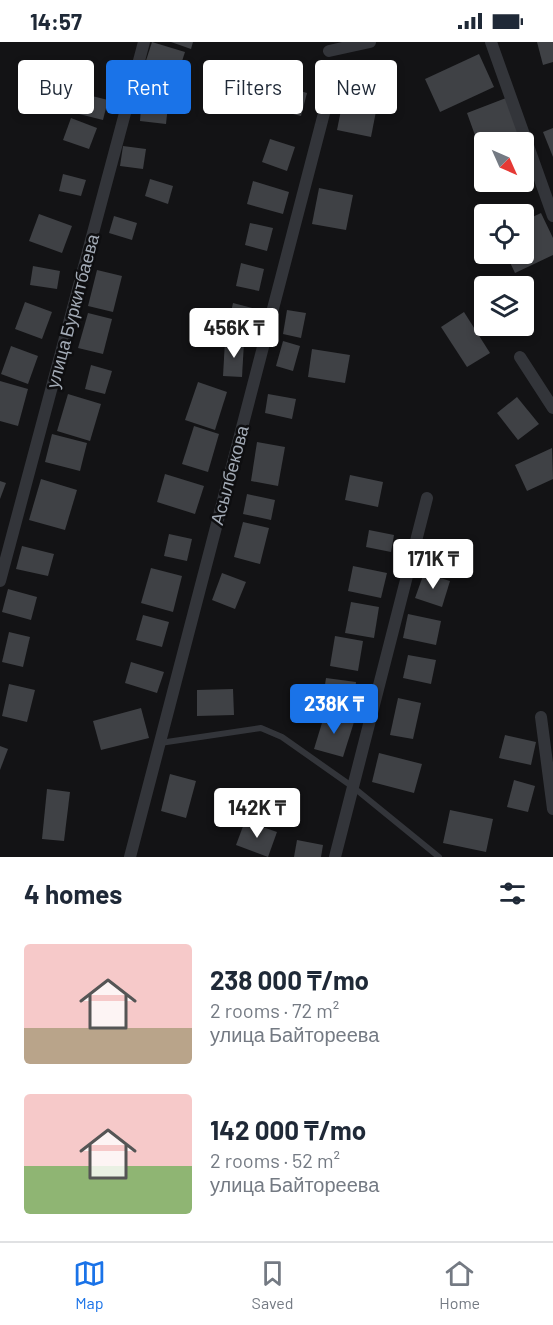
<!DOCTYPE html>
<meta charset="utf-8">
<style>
:root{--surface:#fff;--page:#f2f2f3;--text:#1f2937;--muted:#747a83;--line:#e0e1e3;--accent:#1a73e8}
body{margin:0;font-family:Barlow,sans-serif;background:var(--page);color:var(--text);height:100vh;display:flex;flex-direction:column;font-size:22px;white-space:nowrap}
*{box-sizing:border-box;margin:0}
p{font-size:20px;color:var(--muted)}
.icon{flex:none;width:33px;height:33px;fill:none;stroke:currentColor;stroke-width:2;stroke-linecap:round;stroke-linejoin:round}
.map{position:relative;height:815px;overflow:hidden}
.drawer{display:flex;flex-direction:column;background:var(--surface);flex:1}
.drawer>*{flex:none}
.banner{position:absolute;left:18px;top:18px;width:518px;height:54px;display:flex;gap:12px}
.needle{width:39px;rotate:135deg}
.buttons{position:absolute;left:474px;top:90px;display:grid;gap:12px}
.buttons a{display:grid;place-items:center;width:60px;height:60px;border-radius:6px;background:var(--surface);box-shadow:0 3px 9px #0003;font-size:30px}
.price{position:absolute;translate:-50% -51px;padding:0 14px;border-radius:6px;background:#fff;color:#222;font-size:20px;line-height:39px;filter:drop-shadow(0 2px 3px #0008)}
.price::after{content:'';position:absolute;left:50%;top:36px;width:18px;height:14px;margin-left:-9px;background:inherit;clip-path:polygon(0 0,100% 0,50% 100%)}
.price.selected{background:var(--accent);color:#fff}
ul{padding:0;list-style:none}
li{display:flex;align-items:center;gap:18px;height:150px;padding:0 24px}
li span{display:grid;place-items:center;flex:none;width:168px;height:120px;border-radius:6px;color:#555}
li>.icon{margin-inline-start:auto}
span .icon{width:72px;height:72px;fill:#fffc;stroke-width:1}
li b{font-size:26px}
h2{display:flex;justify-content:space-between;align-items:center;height:72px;padding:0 24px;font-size:26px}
.pill{padding:0 21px;border-radius:6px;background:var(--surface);box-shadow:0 3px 9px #0003;font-size:21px;line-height:54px}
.pill.selected{background:var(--accent);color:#fff}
.status{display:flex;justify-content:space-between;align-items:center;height:42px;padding:0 30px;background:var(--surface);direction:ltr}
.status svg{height:16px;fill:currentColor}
.dock{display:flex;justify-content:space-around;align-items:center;height:84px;border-top:2px solid var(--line);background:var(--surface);font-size:16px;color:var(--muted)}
.dock a{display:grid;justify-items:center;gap:3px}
.dock .selected{color:var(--accent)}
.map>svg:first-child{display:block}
.building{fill:#3f4145}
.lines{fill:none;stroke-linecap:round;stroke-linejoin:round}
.lane{stroke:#33353a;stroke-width:6}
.street{stroke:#33353a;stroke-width:12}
.labels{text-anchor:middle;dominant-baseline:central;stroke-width:5;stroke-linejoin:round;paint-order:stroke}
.street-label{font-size:18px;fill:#a3abb6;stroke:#0e0e10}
</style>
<div class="status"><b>14:57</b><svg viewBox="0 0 49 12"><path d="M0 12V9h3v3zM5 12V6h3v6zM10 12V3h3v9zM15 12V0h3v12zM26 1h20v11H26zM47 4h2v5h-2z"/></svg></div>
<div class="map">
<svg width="553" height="815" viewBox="0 0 553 815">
<rect width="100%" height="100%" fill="#131315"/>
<g class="building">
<polygon points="152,0 185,10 175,41 142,31"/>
<polygon points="171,0 193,0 191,7"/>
<polygon points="537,0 553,0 553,20 543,23"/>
<polygon points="479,12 494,45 440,70 425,37"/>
<polygon points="283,44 307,51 301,74 277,68"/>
<polygon points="84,52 108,58 103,78 79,72"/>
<polygon points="142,52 169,54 166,82 140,79"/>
<polygon points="344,53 378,59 371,95 337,88"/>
<polygon points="506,56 521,95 505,100 484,100 484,109 481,110 467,71"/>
<polygon points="71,76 97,86 89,107 63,98"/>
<polygon points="553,86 553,115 543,90"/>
<polygon points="270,97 295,105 287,129 262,120"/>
<polygon points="123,104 146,107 143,127 120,124"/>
<polygon points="524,122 529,138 524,139"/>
<polygon points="63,132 86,138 81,154 59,149"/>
<polygon points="150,137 173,144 168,162 145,154"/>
<polygon points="253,139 289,150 283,172 247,162"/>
<polygon points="494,140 522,140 496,148"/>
<polygon points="319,146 353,153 346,188 312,182"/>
<polygon points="541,171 553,196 553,213 515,231 506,212 524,212 524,179"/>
<polygon points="39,172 72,184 62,211 29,199"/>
<polygon points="114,174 137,181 132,198 109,191"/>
<polygon points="250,181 273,186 267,209 245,203"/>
<polygon points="241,221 264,227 259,249 236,244"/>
<polygon points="33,224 60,229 57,247 30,243"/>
<polygon points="97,228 122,234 113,270 88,264"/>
<polygon points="25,260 52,270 42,297 15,287"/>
<polygon points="233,261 256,267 251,289 228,284"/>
<polygon points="287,268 306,271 301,296 283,292"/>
<polygon points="464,270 490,311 467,325 441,285"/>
<polygon points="88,271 112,277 103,312 78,306"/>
<polygon points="225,299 244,300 242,335 223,334"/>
<polygon points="283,299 300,304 293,329 276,324"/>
<polygon points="11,304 38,314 28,342 1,332"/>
<polygon points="312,307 350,313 345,341 308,335"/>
<polygon points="91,323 112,329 105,352 85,347"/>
<polygon points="0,339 28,347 18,384 0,379"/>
<polygon points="198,340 227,350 215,388 185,378"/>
<polygon points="68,352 101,362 90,399 57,389"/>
<polygon points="268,352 296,357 292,377 265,371"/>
<polygon points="517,355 539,382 518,398 497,371"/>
<polygon points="194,384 219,392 208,430 182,422"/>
<polygon points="52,392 87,401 80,429 45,420"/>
<polygon points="257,400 285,405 278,444 251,439"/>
<polygon points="552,406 553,437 527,449 515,423"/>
<polygon points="165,432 204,444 195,472 157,460"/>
<polygon points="350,433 383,440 378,465 345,458"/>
<polygon points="41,437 77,448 65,488 29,478"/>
<polygon points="0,439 6,441 0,457"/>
<polygon points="247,452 275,458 271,478 243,472"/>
<polygon points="243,480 269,486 260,522 234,515"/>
<polygon points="369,488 394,493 391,510 366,505"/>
<polygon points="169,492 192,497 187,519 164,514"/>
<polygon points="22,504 54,512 48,534 16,527"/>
<polygon points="353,524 387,531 381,556 348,549"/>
<polygon points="151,526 182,534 173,570 141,561"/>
<polygon points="222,531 246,540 235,567 212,558"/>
<polygon points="424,531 450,539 442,565 415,556"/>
<polygon points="8,547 37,555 31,578 2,570"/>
<polygon points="351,560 379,565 374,596 345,591"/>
<polygon points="408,572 441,579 436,603 403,596"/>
<polygon points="143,573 169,580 162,605 136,598"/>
<polygon points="9,590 30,595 23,625 2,620"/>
<polygon points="335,594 363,599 358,629 330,624"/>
<polygon points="408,613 436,618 431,642 403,636"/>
<polygon points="131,620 164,630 157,651 125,641"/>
<polygon points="326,636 356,640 354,660 323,656"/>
<polygon points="9,642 35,648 27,680 2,674"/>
<polygon points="233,647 234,673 197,674 197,648"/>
<polygon points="398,656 421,661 413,697 390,693"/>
<polygon points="141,666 149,696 101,708 93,679"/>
<polygon points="325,671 354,680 343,715 314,707"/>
<polygon points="505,693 536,700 531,723 499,716"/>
<polygon points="0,704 8,707 0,728"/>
<polygon points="379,711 422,722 414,751 372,740"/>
<polygon points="170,732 196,739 186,776 161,769"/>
<polygon points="514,738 535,744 528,770 507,765"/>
<polygon points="47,747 70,750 64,799 42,797"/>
<polygon points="450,768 493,777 486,810 443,801"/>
<polygon points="245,779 277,790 268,815 236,803"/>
<polygon points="297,798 323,803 321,815 294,815"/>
</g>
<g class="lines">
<polyline class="lane" points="160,701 261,686 282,695 353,745 439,815"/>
<g class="street">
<polyline points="491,0 553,174"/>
<polyline points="329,9 370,0"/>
<polyline points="520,315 553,366"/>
<polyline points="0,539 144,0"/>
<polyline points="541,675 553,767"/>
<polyline points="130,815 329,52"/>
<polyline points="335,815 427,456"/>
</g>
</g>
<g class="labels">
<g class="street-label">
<text transform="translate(72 269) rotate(-75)">улица Буркитбаева</text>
<text transform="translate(229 433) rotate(-75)">Асылбекова</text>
</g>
</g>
</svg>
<div class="buttons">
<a><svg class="needle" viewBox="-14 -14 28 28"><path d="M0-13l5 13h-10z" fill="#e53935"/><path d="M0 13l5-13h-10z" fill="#747a83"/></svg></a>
<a><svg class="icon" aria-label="locate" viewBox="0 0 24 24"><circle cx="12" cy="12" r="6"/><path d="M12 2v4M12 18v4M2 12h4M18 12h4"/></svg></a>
<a><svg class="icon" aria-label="layers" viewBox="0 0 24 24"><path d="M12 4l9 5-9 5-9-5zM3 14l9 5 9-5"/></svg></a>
</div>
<b class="price" style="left:234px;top:317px">456K ₸</b>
<b class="price" style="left:433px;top:548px">171K ₸</b>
<b class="price selected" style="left:334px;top:693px">238K ₸</b>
<b class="price" style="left:257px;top:797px">142K ₸</b>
<div class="banner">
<a class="pill">Buy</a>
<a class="pill selected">Rent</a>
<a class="pill">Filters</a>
<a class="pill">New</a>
</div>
</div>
<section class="drawer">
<h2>4 homes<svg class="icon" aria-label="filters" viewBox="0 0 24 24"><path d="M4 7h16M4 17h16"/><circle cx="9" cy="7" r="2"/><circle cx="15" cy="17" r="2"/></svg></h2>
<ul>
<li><span style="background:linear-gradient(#f6c9c9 70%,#b9a48a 0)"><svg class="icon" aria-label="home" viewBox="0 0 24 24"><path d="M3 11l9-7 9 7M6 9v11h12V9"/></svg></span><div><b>238 000 ₸/mo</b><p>2 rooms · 72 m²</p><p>улица Байтореева</p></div></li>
<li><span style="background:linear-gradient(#f6c9c9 60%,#8fb573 0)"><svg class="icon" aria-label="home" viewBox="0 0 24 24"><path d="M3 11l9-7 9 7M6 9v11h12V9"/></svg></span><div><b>142 000 ₸/mo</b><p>2 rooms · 52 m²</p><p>улица Байтореева</p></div></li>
</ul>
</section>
<nav class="dock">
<a class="selected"><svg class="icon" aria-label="map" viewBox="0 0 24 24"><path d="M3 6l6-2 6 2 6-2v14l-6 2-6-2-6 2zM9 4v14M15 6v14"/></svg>Map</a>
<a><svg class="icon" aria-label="saved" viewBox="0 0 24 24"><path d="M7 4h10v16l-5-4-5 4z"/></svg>Saved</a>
<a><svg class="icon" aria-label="home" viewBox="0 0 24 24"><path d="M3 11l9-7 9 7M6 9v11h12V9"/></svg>Home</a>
</nav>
